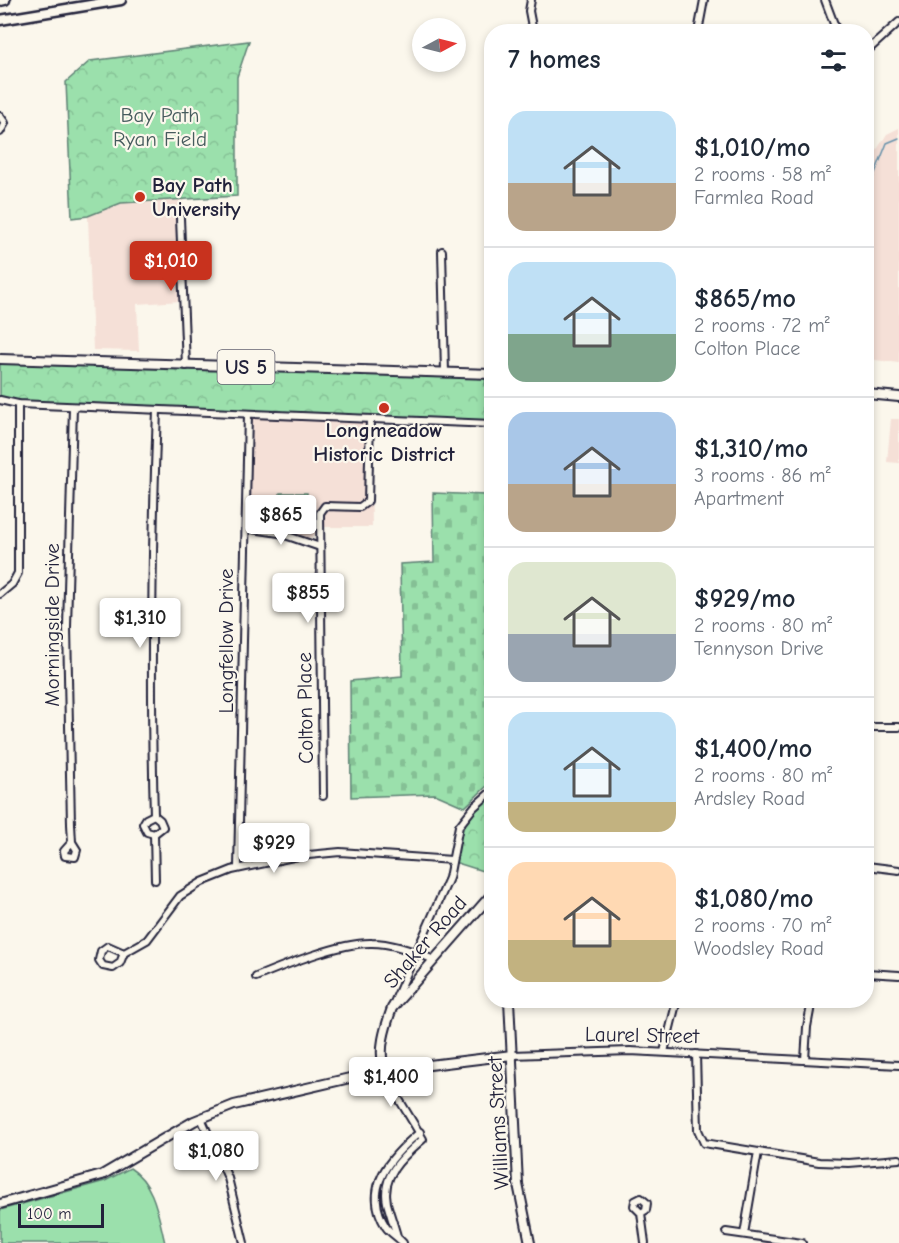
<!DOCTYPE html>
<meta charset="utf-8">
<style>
:root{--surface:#fff;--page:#f2f2f3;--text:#1f2937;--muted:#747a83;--line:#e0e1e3;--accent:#c8321e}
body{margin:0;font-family:"Comic Neue",sans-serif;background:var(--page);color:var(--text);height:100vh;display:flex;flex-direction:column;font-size:22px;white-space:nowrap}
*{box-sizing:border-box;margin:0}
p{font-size:20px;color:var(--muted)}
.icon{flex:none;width:33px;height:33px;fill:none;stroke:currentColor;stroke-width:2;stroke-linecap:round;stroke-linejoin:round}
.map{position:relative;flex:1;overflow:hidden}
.details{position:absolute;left:484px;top:24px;width:390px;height:984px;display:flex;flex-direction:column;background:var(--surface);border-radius:24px;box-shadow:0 3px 9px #0003}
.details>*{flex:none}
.needle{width:39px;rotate:83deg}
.fabs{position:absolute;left:412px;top:18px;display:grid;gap:12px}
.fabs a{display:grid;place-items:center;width:54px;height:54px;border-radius:50%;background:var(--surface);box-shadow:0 3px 9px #0003;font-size:30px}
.scale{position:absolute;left:18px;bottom:15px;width:86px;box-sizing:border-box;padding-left:6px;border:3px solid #22223b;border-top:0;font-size:16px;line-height:21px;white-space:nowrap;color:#22223b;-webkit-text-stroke:4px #fbf7ec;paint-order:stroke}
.price{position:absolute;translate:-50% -51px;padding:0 14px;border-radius:6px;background:#fff;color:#222;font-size:20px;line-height:39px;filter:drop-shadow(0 2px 3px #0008)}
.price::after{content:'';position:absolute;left:50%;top:36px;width:18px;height:14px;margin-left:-9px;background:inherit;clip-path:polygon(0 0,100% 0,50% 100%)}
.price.selected{background:var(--accent);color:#fff}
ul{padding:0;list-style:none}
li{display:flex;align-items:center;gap:18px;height:150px;padding:0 24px}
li+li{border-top:2px solid var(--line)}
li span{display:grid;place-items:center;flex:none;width:168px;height:120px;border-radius:18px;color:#555}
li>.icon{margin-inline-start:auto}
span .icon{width:72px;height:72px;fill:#fffc;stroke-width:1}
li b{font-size:26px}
h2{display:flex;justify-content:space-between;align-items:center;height:72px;padding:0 24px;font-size:26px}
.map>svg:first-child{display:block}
.built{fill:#f5e0d7}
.grass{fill:#9be0ac;stroke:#5e8174;stroke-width:1.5}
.cemetery{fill:url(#cemetery-stones);stroke:#5e8174;stroke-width:1.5}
.park{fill:url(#park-crowns);stroke:#5e8174;stroke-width:1.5}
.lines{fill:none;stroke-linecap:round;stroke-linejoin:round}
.stream{stroke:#6691ab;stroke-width:1.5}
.minor-casing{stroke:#22223b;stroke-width:10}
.major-casing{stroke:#22223b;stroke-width:12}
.highway-casing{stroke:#22223b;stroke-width:13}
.minor{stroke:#fbf7ec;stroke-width:6}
.major{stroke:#fbf7ec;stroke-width:8}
.highway{stroke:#fbf7ec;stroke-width:8}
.poi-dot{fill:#c8321e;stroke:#fbf7ec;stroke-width:2}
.labels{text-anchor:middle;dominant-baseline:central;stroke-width:4.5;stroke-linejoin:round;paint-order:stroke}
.shield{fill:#fbf7ec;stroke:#636270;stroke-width:1.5}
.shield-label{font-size:20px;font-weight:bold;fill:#22223b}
.park-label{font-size:21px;fill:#465b5d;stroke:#fbf7ec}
.poi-label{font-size:21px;font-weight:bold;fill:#22223b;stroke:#fbf7ec;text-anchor:start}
.street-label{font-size:21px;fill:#22223b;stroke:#fbf7ec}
</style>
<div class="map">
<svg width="899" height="1243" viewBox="0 0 899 1243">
<defs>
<pattern id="cemetery-stones" width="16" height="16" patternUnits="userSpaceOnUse" patternTransform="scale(1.5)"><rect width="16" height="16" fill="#9be0ac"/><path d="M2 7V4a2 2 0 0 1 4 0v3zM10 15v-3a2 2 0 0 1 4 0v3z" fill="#85c095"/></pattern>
<pattern id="park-crowns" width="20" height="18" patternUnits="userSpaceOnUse" patternTransform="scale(1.5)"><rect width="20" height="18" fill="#9be0ac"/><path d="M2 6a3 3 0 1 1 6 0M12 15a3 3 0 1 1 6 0" fill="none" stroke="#85c095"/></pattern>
</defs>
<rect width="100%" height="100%" fill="#fbf7ec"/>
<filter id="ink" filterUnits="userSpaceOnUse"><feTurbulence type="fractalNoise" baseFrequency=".0167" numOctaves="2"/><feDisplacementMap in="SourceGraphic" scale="12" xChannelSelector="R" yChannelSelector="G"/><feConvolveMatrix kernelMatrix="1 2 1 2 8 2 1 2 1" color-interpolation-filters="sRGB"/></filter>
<g filter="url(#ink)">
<g class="built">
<polygon points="249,41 237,77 237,196 183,199 185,255 180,255 181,301 137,304 139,351 93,350 88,217 72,218 66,82 90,61"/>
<polygon points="899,128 899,363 867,359 867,165 887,134"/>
<polygon points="248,414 370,419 372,527 316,527 314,536 308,538 251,523"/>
<polygon points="891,419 899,419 899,463 887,462"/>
</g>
<g class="grass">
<polygon points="257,507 274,509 273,521 256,519"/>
<path d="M130,1168c25,16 28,47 35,75h-165v-33l105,-29z"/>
</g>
<polygon class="cemetery" points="433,493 485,495 491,782 465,807 435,794 351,797 350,681 402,676 400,564 434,562"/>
<g class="park">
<polygon points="249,41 237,77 237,196 121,203 88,216 72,218 66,82 90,61"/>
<polygon points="0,359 492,374 492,424 0,400"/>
<polygon points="280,493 307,493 307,499 299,506 280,507"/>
<polygon points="488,795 492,796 492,874 454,862 463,824"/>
</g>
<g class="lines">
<g class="stream">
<polyline points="867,193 887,143 899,138"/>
<polyline points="763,1003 765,1000"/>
</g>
<defs>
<g id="minor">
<polyline points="531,0 529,11 533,32"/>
<polyline points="825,0 837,32"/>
<polyline points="698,32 704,0"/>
<polyline points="867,51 899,22"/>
<polyline points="0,116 5,123 0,132"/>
<polyline points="180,218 186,366"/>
<polyline points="442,251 445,373"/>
<polyline points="0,400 18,404 492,424"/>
<polyline points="246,528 279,533 320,547"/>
<polyline points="0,594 12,584 18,573 18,404"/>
<polyline points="867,727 899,727"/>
<polyline points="323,796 320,513 325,506 360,507 368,501 370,419"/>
<polyline points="154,834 163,827 160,820 154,815"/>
<polyline points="72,842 64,851 65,856 75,857 77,850 72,842 71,824 67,627 73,407"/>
<polyline points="867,866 899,870"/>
<polyline points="238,868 248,414"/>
<path d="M155,880l-1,-46 -7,-2 -4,-8 3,-5 8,-4c-4,-135 -2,-270 3,-405"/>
<polygon points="108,946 124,953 120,963 113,968 103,966 99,960 101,951"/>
<polyline points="124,953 147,940 180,896 202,882 232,870 298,856 340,852 452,860"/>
<polyline points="867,973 899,975"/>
<path d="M256,977c29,-12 85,-35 116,-34 21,0 42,8 62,17"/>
<polyline points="392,1007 449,878 459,826 474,807 492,791"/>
<polyline points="664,1052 677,1000"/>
<polyline points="696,1054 698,1130 704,1143 819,1162 849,1163 899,1159"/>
<polyline points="512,1055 630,1051 899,1065"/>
<polyline points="805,1060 807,1027 812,1000"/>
<path d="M386,1070l5,16 32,53c-19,17 -42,35 -36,64 3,11 7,22 10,33"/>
<polyline points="201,1118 228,1178 244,1243"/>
<polyline points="641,1213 634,1206 635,1201 641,1198 647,1203 646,1210 641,1213 645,1243"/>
<polyline points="726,1232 802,1243"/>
<polyline points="744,1234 758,1152"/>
<path d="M403,1243c-5,-6 -13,-10 -17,-16 -25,-39 5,-71 34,-95"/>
</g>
<g id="major">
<polyline points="0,359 492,374"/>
<polyline points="491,374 492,426"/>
<polyline points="867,394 899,397"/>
<polyline points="492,556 492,609"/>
<polyline points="509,1000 518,1184 530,1243"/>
<path d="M386,1070c-10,-16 0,-45 6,-62l100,-114"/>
<polyline points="0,1204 102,1175 194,1121 234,1105 380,1071 512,1055"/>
</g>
<g id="highway">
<polyline points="0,1 5,0"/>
<polyline points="0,20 121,0"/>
</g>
</defs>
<use href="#minor" class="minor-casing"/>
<use href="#major" class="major-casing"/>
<use href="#highway" class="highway-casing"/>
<use href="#minor" class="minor"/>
<use href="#major" class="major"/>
<use href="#highway" class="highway"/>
</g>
</g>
<g class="poi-dot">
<circle cx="140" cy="197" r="6"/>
<circle cx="384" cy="408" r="6"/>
</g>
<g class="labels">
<rect class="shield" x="217.5" y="350" width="57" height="34" rx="4.5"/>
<g class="shield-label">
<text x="246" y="367">US 5</text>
</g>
<g class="park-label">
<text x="160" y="115">Bay Path<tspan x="160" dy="24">Ryan Field</tspan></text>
</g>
<g class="poi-label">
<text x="152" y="185">Bay Path<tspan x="152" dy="24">University</tspan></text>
<text x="384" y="430" text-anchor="middle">Longmeadow<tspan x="384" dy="24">Historic District</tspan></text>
</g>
<g class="street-label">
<text transform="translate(52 625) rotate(-90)">Morningside Drive</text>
<text transform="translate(226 641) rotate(-90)">Longfellow Drive</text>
<text transform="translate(305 708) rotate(-91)">Colton Place</text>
<text transform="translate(425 942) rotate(-49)">Shaker Road</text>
<text transform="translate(642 1035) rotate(1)">Laurel Street</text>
<text transform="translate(498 1123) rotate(-93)">Williams Street</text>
</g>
</g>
</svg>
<div class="fabs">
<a><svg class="needle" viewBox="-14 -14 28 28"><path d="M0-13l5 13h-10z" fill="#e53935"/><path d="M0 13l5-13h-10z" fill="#747a83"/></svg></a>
</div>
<div class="scale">100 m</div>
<b class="price selected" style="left:171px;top:292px">$1,010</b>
<b class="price" style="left:281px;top:546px">$865</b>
<b class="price" style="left:308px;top:624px">$855</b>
<b class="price" style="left:140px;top:649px">$1,310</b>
<b class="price" style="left:274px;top:874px">$929</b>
<b class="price" style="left:391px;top:1108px">$1,400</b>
<b class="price" style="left:216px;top:1182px">$1,080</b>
<section class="details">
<h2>7 homes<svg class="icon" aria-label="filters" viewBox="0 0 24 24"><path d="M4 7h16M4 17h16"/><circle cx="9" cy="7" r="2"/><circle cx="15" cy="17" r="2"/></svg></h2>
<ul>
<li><span style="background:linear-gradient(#bfe0f5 60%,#b9a48a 0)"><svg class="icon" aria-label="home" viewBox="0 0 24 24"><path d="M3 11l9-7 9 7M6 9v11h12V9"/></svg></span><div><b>$1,010/mo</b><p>2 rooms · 58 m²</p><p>Farmlea Road</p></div></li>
<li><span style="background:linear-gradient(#bfe0f5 60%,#7fa58c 0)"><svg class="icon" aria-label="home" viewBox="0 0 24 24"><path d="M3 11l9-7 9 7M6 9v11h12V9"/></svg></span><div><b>$865/mo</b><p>2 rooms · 72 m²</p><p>Colton Place</p></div></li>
<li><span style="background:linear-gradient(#a9c7e8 60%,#b9a48a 0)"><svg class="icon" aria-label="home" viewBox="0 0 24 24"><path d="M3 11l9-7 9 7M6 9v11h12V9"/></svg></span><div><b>$1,310/mo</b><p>3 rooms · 86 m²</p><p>Apartment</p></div></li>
<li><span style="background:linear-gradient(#dfe7d0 60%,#9aa5b1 0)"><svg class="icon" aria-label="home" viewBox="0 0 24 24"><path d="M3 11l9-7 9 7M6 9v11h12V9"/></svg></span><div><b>$929/mo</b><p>2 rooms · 80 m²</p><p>Tennyson Drive</p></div></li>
<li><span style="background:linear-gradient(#bfe0f5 75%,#c2b280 0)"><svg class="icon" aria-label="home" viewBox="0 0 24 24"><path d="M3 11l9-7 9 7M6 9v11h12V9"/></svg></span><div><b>$1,400/mo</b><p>2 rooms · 80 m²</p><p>Ardsley Road</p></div></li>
<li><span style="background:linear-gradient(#ffd9b3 65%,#c2b280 0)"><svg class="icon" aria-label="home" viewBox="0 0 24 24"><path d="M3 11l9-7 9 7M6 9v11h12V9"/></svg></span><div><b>$1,080/mo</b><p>2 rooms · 70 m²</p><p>Woodsley Road</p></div></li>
</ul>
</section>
</div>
